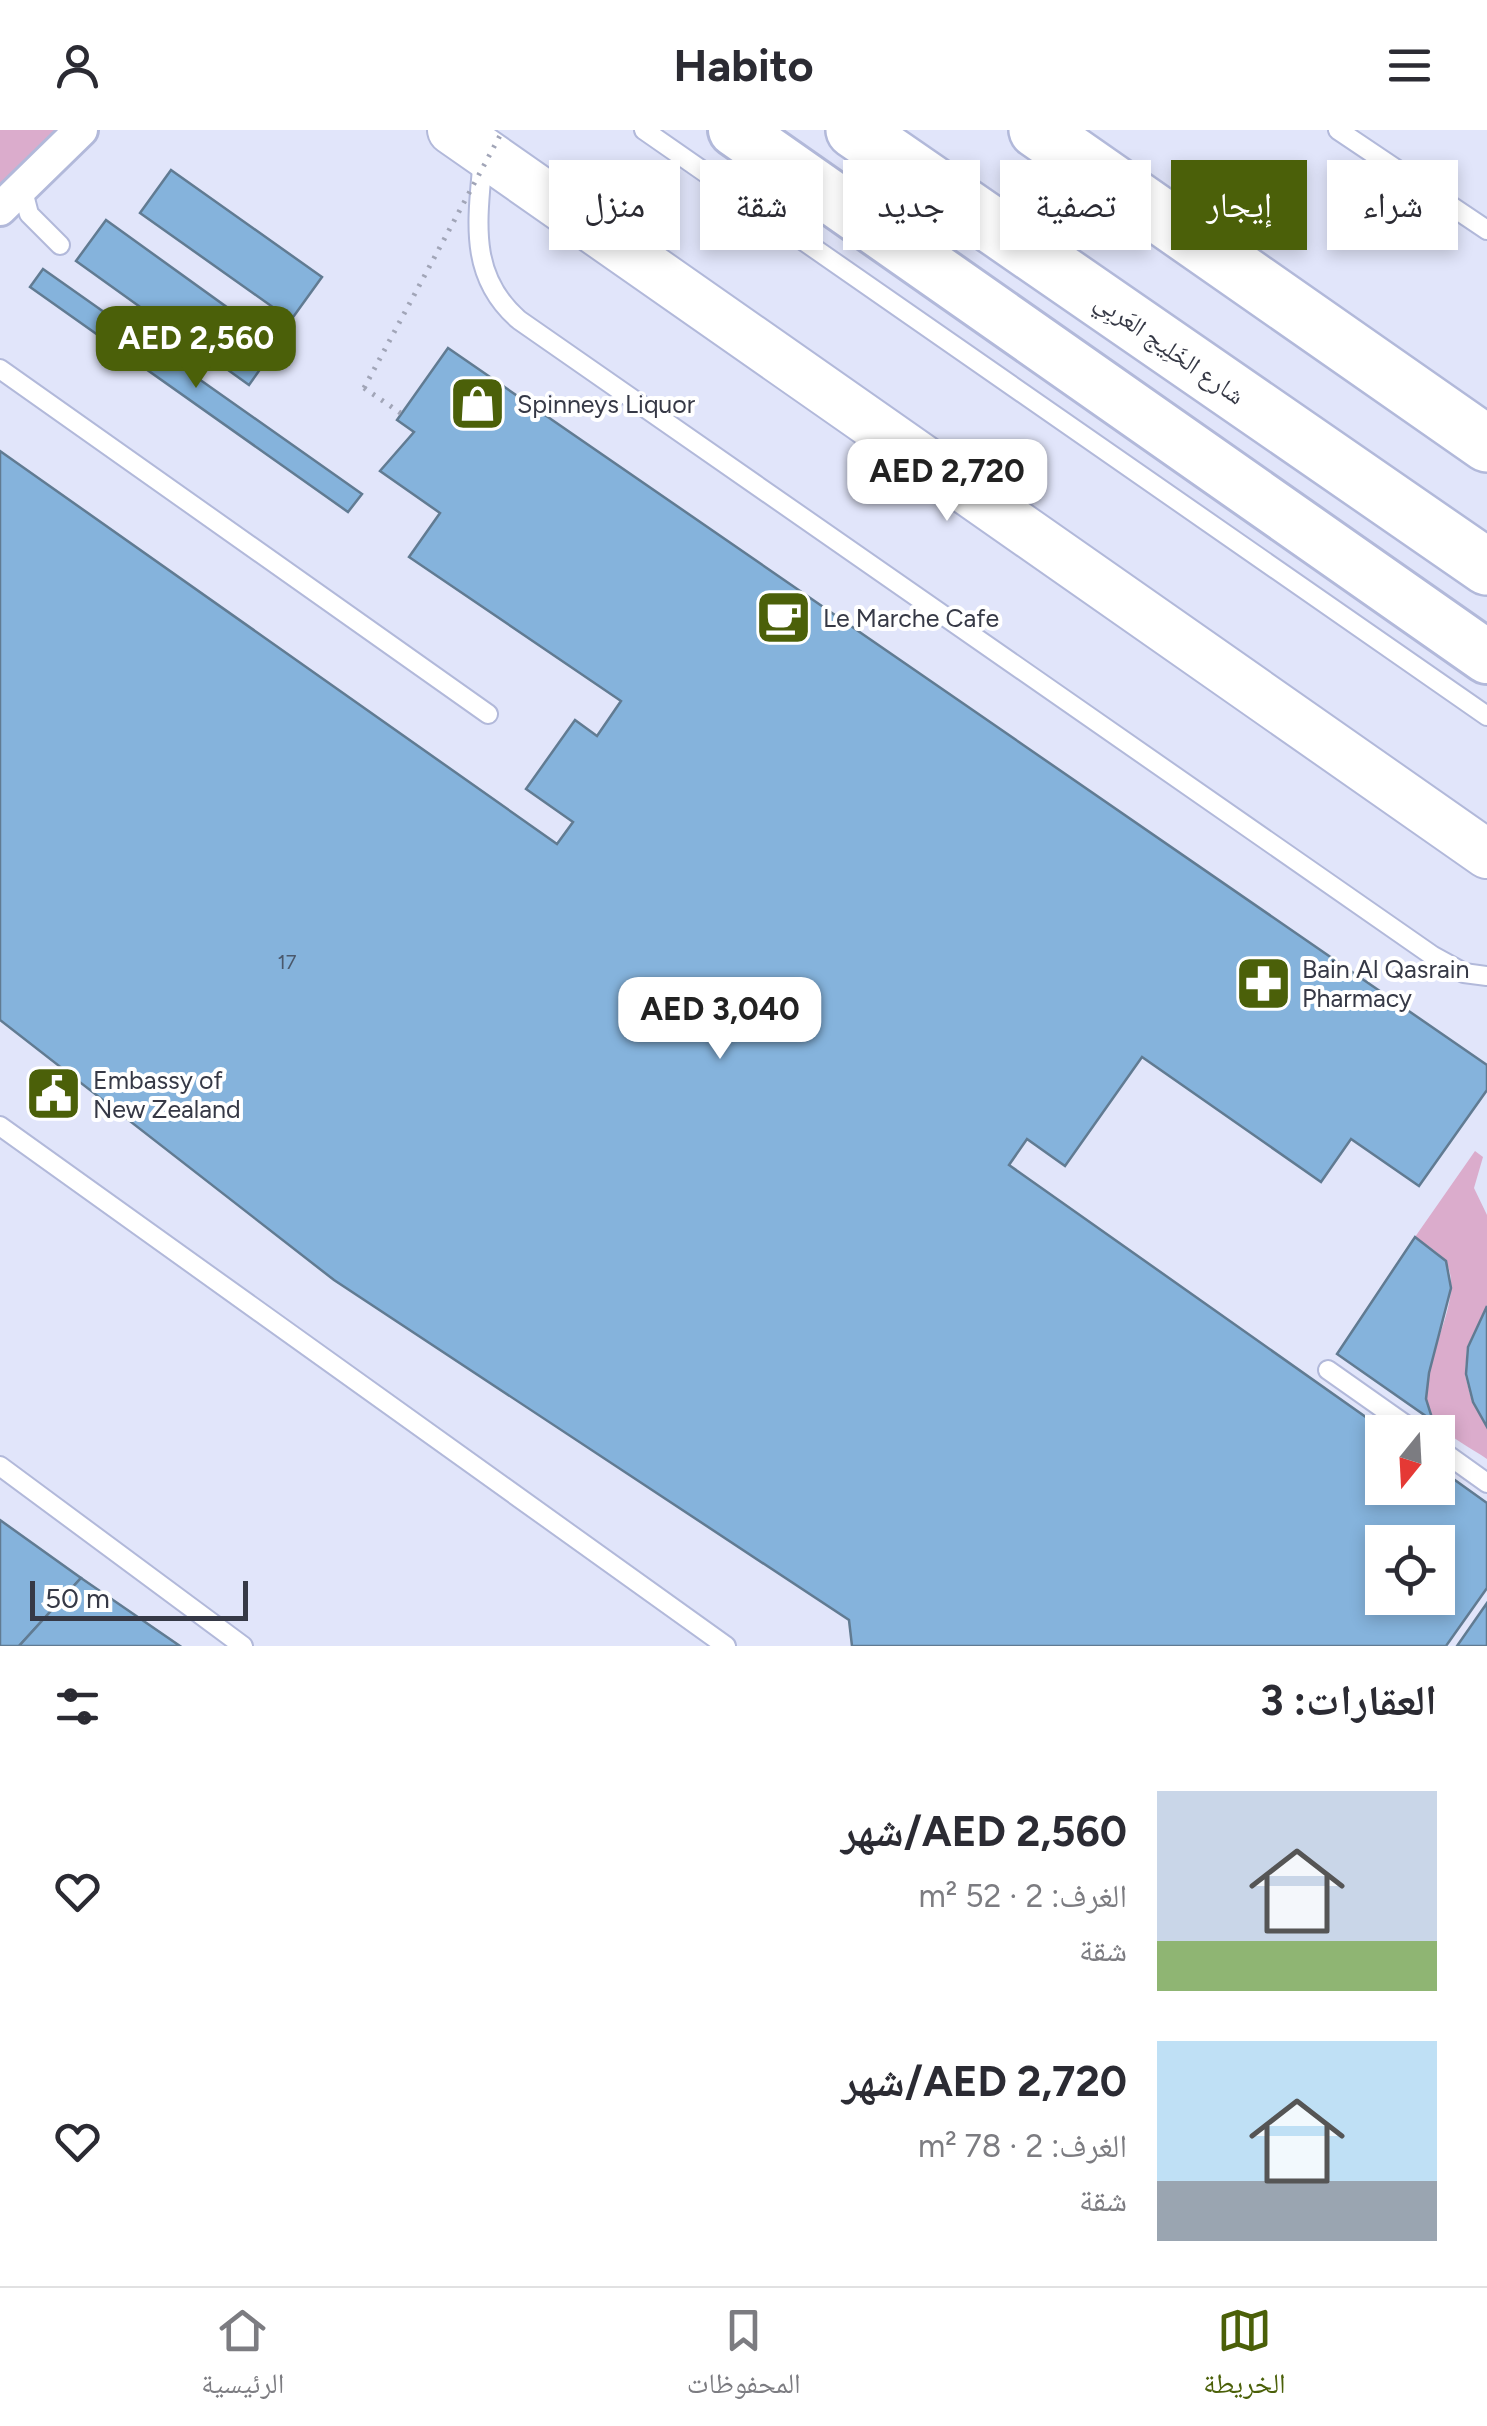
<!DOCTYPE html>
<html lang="ar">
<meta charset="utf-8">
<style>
:root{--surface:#fff;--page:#f2f2f3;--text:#2b2b33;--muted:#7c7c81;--line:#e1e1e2;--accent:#4b6009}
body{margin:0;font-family:Figtree,"Noto Naskh Arabic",sans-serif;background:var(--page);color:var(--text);direction:rtl;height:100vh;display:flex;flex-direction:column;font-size:38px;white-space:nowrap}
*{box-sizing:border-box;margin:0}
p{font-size:32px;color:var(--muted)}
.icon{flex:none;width:55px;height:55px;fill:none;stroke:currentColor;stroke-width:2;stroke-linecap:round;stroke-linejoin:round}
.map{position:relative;height:1516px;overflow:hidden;direction:ltr}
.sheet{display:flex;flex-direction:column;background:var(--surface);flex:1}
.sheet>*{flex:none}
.guide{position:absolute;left:30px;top:30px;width:1428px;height:90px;direction:rtl;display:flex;gap:20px}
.needle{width:65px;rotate:198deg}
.fabs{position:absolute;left:1365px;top:1285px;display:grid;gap:20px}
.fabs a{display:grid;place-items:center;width:90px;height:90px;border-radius:0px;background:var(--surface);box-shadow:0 5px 15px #0003;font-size:50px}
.scale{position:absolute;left:30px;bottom:25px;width:218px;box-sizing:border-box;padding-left:10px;border:5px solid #363946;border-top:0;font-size:28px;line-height:35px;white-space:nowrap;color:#363946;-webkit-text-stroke:8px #fff;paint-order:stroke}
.price{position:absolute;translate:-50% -85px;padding:0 22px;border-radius:20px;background:#fff;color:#222;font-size:32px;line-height:65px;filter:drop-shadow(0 2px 5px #0008)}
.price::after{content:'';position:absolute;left:50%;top:60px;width:30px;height:22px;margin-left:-15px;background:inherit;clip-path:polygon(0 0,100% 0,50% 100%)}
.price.selected{background:var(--accent);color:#fff}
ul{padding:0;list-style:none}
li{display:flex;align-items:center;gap:30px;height:250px;padding:0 50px}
li span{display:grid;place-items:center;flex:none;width:280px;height:200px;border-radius:0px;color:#555}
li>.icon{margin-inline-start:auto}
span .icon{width:120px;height:120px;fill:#fffc;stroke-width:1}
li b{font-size:42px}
h2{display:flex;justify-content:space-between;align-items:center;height:120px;padding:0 50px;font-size:42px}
.tag{padding:0 35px;border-radius:0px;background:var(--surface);box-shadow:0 5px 15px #0003;font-size:35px;line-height:90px}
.tag.selected{background:var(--accent);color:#fff}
header{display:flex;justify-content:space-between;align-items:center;height:130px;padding:0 50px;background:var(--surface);font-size:45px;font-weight:700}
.menu{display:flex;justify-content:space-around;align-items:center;height:140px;border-top:2px solid var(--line);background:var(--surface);font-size:28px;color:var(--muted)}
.menu a{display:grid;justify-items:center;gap:5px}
.menu .selected{color:var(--accent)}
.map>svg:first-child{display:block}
.green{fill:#dbaccc}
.building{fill:#85b3dc;stroke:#617b92;stroke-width:2.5;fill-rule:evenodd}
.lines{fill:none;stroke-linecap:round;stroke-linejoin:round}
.lane-casing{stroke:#b2b9da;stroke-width:22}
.street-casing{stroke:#b2b9da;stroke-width:38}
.secondary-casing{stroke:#b2b9da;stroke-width:52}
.primary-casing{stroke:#b2b9da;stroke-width:58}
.highway-casing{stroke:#b2b9da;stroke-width:60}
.path{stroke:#a1a5b7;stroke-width:5;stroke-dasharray:2.5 8;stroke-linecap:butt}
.lane{stroke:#fff;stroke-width:18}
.street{stroke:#fff;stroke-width:32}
.secondary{stroke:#fff;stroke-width:48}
.primary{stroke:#fff;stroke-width:52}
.highway{stroke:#fff;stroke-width:55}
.path-bridge{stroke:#a1a5b7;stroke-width:5;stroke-dasharray:2.5 8;stroke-linecap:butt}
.labels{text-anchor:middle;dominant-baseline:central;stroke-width:8;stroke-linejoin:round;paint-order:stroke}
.number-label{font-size:20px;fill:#4a586c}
.street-label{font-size:25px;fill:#363946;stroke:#fff}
.poi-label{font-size:25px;fill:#363946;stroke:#fff;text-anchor:start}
</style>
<header><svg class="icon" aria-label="menu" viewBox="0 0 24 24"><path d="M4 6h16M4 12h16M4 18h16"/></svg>Habito<svg class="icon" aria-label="person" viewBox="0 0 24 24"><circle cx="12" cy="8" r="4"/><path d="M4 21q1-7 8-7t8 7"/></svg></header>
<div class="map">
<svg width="1487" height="1516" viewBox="0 0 1487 1516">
<rect width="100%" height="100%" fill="#e1e5fa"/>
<g class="green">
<polygon points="0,0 64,0 0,57"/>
<path d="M1475,1021l8,6 -9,31 13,27v90l-20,42 -2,28 7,27 15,26v31c-16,-11 -38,-22 -52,-37 -35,-37 35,-115 11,-160 -5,-9 -22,-18 -31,-25z"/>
</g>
<g class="building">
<polygon points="171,40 322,147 291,190 140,83"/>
<polygon points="106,90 278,214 249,255 76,131"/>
<polygon points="43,139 362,364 348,382 30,157"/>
<path d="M448,218l1039,717v25l-68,96 -68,-47 -30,43 -179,-125 -77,109 -38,-27 -18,26 378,267h-5v56h56v-20l49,35v85l-41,58h-594l-3,-26 -515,-340 -334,-260v-569l557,393 16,-22 -47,-33 49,-69 22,16 24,-35 -212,-144 31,-44 -60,-42 34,-39 -17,-12zM1382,1412h56v56h-56z"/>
<polygon points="1415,1107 1446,1131 1451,1158 1429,1243 1426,1269 1433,1291 1337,1224"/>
<polygon points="1487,1176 1487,1297 1473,1272 1466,1244 1468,1217"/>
<polygon points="0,1390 81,1448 19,1516 0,1516"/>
<polygon points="81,1448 180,1516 19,1516"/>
<polygon points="1487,1473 1487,1516 1457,1516"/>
</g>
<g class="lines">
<defs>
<g id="lane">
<polyline points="644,0 1487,586"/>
<polyline points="1338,0 1487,100"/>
<path d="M483,27c-5,62 -16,118 36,163l914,636 31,17 23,3"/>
<polyline points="22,57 29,84 60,115"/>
<polyline points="0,239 488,584"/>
<polyline points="0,996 726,1516"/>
<polyline points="1328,1240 1416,1302"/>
<polyline points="1438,1318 1487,1353"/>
<polyline points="0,1336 243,1516"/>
</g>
<polyline id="street" points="0,79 81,0"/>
<polyline id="secondary" points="452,0 1487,724"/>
<polyline id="primary" points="735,0 1487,527"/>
<g id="highway">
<polyline points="854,0 1487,437"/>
<polyline points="1037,0 1487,314"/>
</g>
</defs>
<use href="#lane" class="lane-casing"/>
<use href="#street" class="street-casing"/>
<use href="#secondary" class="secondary-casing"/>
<use href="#primary" class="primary-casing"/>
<use href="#highway" class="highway-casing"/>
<polyline class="path" points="364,258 402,284"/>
<use href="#lane" class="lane"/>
<use href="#street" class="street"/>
<use href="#secondary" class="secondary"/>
<use href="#primary" class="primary"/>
<use href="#highway" class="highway"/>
<polyline class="path-bridge" points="364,258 503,0"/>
</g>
<defs>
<symbol id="shop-square" viewBox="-11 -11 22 22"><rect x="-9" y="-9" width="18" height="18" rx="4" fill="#4b6009" stroke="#fff"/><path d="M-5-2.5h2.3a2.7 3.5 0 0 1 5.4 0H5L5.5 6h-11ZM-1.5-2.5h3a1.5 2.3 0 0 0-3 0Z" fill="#fff"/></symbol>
<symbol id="cafe-square" viewBox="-11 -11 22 22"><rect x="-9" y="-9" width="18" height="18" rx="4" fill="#4b6009" stroke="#fff"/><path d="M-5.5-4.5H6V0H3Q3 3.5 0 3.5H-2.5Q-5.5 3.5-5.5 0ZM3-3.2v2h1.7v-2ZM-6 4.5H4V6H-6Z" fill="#fff"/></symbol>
<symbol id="pharmacy-square" viewBox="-11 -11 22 22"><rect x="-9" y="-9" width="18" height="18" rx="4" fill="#4b6009" stroke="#fff"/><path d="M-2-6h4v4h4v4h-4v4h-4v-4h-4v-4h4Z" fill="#fff"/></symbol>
<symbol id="civic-square" viewBox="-11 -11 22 22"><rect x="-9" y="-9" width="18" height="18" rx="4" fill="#4b6009" stroke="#fff"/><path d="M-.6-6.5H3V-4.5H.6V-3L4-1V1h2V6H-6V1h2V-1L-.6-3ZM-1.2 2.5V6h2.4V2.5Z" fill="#fff"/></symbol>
</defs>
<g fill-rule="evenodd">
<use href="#shop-square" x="446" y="242" width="63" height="63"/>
<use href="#cafe-square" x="752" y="456" width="63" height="63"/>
<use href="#pharmacy-square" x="1232" y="822" width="63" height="63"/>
<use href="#civic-square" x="22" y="932" width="63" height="63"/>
</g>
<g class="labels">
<g class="number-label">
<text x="287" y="832">17</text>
</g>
<g class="street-label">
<text transform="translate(1170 218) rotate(35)">شارع الخَلِيج العَربِي</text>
</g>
<g class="poi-label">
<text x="517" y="274">Spinneys Liquor</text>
<text x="823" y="488">Le Marche Cafe</text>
<text x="1302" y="839">Bain Al Qasrain<tspan x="1302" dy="29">Pharmacy</tspan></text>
<text x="93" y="950">Embassy of<tspan x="93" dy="29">New Zealand</tspan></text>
</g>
</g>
</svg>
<div class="fabs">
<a><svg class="needle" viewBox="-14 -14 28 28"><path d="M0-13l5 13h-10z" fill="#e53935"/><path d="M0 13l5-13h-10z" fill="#7c7c81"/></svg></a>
<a><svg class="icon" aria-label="locate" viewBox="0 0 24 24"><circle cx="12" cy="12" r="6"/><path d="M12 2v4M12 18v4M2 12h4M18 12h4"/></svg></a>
</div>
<div class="scale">50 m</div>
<b class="price selected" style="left:196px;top:261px">AED 2,560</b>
<b class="price" style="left:947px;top:394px">AED 2,720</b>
<b class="price" style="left:720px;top:932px">AED 3,040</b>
<div class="guide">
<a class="tag">شراء</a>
<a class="tag selected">إيجار</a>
<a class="tag">تصفية</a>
<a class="tag">جديد</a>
<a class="tag">شقة</a>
<a class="tag">منزل</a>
</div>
</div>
<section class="sheet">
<h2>العقارات: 3<svg class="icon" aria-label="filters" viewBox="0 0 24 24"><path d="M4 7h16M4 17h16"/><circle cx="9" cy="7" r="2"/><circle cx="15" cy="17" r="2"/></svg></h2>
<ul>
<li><span style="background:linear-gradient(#c9d6e8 75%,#8fb573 0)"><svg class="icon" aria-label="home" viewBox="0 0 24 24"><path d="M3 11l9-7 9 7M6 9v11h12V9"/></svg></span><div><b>AED 2,560/شهر</b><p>الغرف: 2 · 52 m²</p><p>شقة</p></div><svg class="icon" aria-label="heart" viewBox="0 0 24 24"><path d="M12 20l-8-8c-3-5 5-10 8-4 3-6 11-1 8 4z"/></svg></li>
<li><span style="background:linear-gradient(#bfe0f5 70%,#9aa5b1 0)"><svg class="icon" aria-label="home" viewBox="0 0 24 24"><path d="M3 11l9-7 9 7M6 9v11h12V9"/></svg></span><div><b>AED 2,720/شهر</b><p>الغرف: 2 · 78 m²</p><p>شقة</p></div><svg class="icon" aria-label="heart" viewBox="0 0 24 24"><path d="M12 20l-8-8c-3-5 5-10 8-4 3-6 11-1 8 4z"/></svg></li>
</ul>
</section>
<nav class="menu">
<a class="selected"><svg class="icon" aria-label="map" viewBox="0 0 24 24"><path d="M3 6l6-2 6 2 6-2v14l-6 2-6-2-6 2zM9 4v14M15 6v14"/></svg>الخريطة</a>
<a><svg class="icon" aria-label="saved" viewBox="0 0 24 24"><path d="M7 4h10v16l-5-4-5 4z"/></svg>المحفوظات</a>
<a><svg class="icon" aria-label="home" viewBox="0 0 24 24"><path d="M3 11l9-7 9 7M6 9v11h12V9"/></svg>الرئيسية</a>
</nav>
